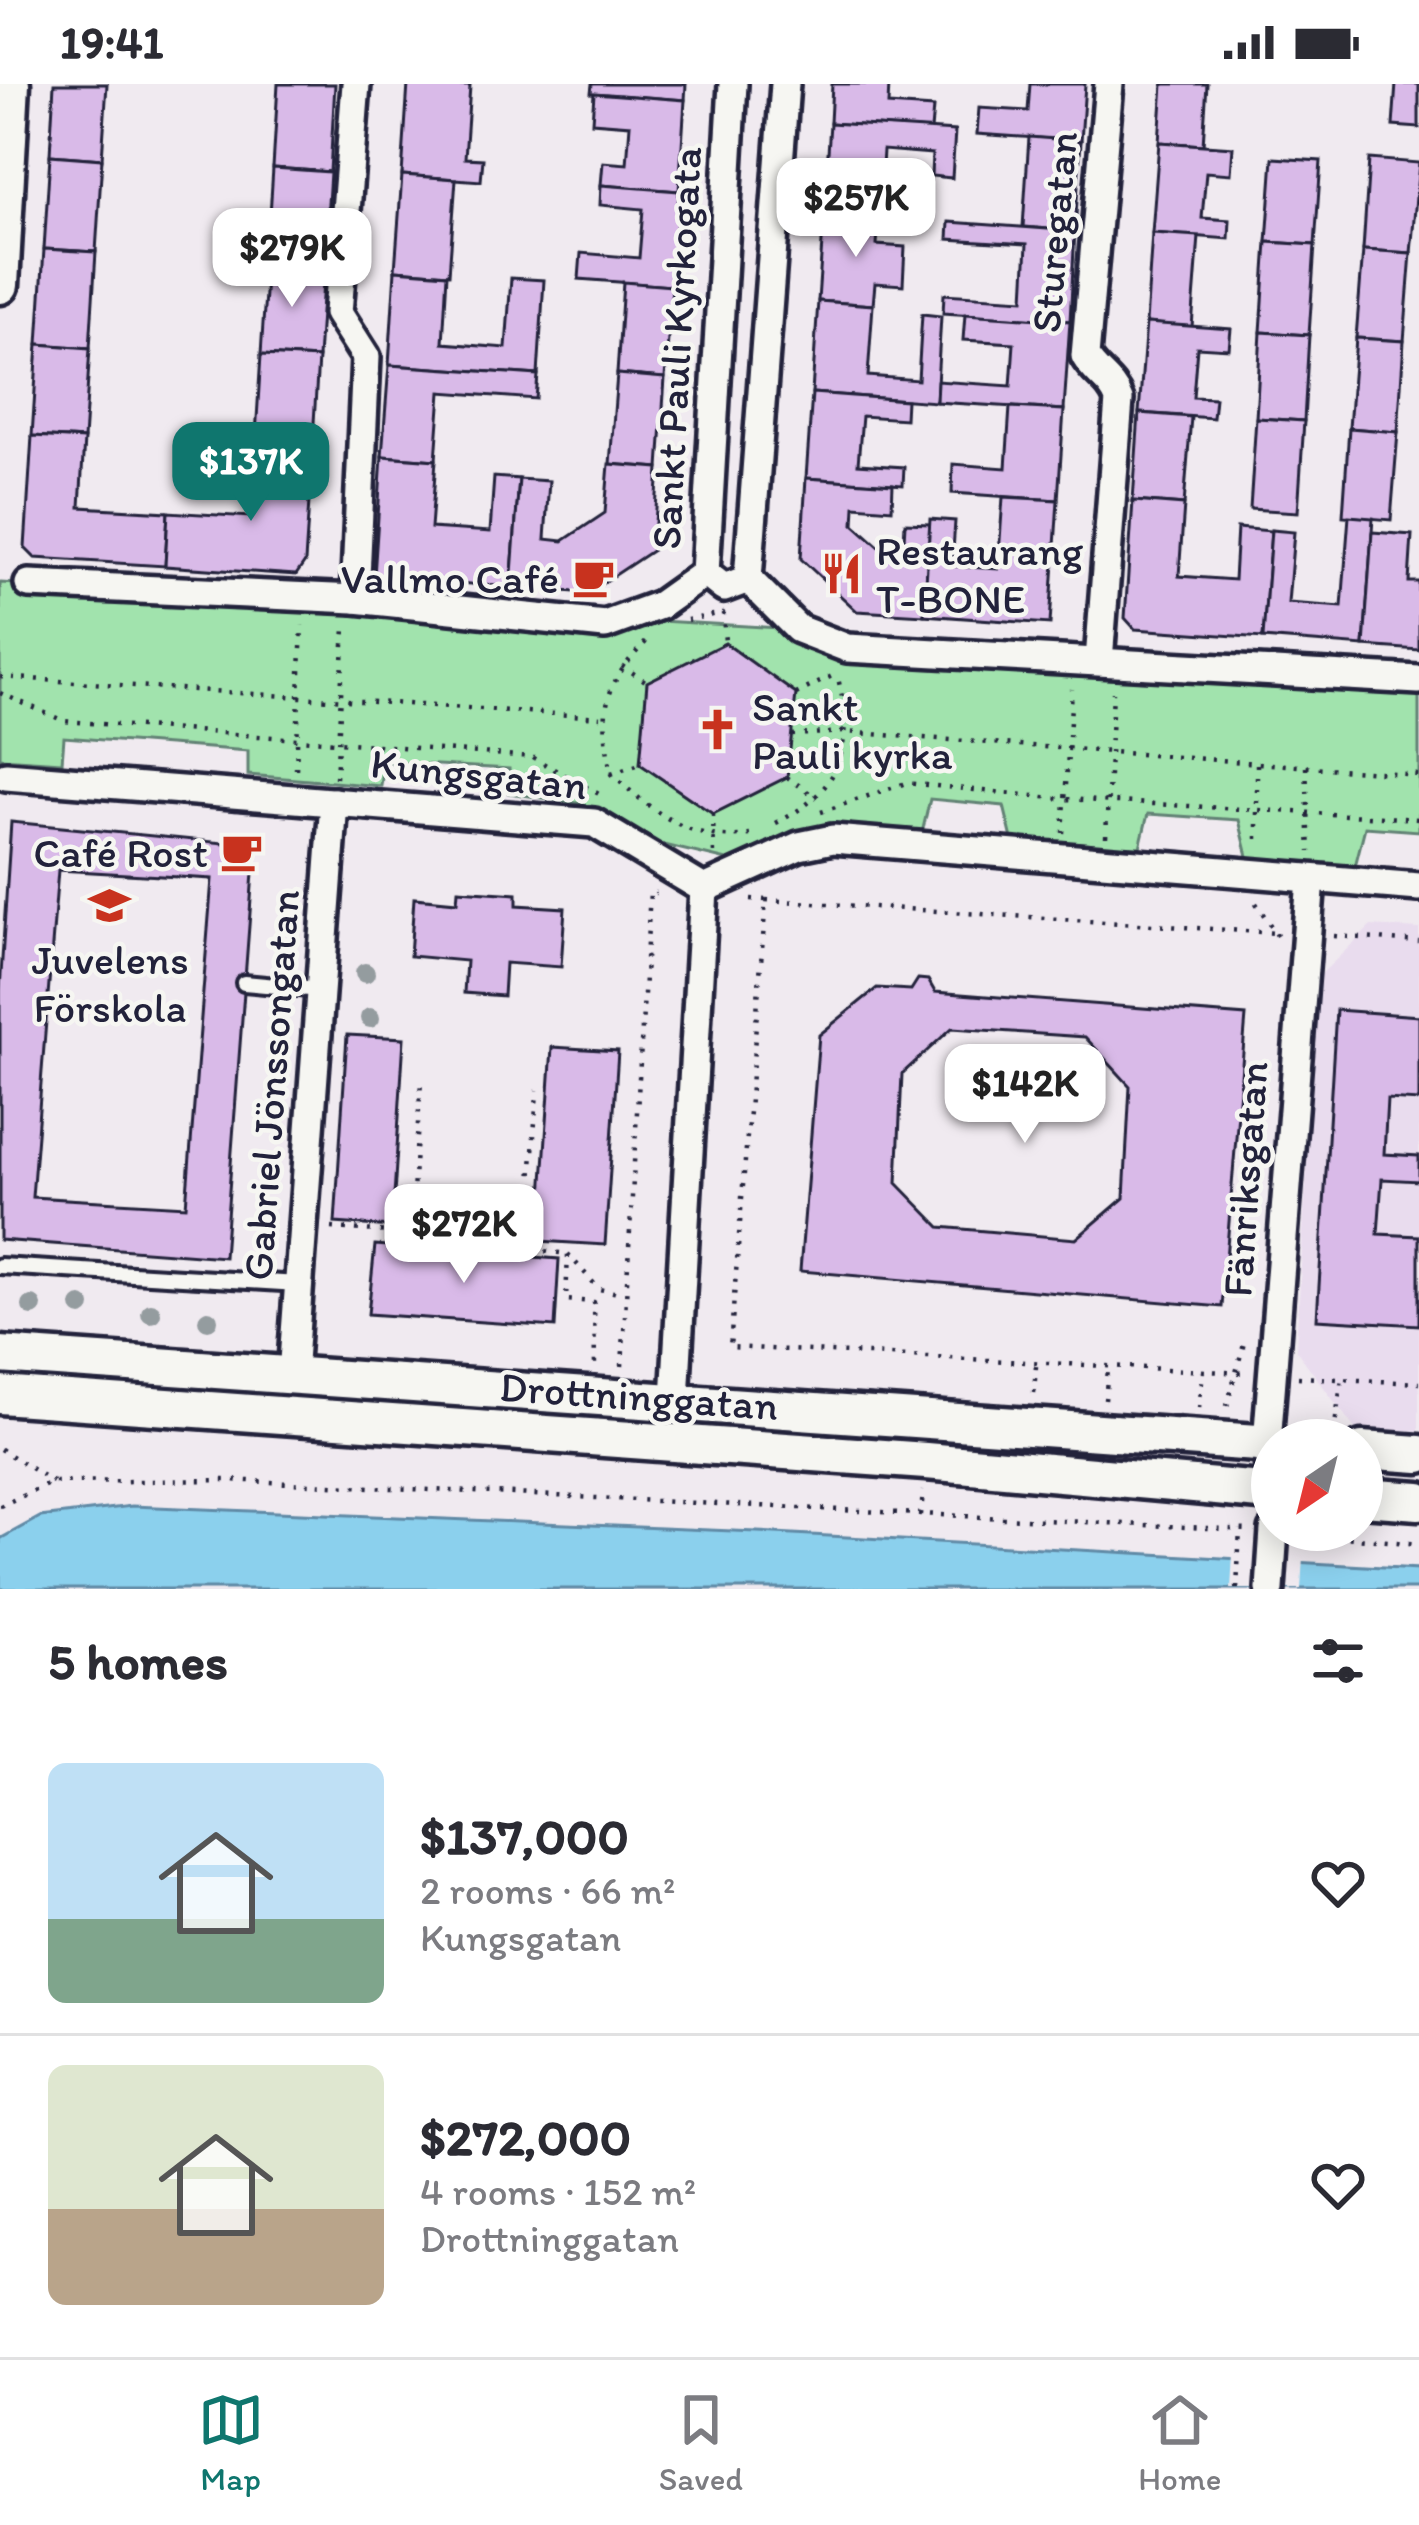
<!DOCTYPE html>
<meta charset="utf-8">
<style>
:root{--surface:#fff;--page:#f7f7f7;--text:#2b2b33;--muted:#7c7c81;--line:#e1e1e2;--accent:#0f766e}
body{margin:0;font-family:Itim,sans-serif;background:var(--page);color:var(--text);height:100vh;display:flex;flex-direction:column;font-size:45px;white-space:nowrap}
*{box-sizing:border-box;margin:0}
p{font-size:39px;color:var(--muted)}
.icon{flex:none;width:66px;height:66px;fill:none;stroke:currentColor;stroke-width:2;stroke-linecap:round;stroke-linejoin:round}
.map{position:relative;height:1505px;overflow:hidden}
.side{display:flex;flex-direction:column;background:var(--surface);flex:1}
.side>*{flex:none}
.needle{width:78px;rotate:215deg}
.controls{position:absolute;left:1251px;top:1335px;display:grid;gap:24px}
.controls a{display:grid;place-items:center;width:132px;height:132px;border-radius:50%;background:var(--surface);box-shadow:0 6px 30px #0003;font-size:60px}
.price{position:absolute;translate:-50% -102px;padding:0 27px;border-radius:24px;background:#fff;color:#222;font-size:39px;line-height:78px;filter:drop-shadow(0 3px 6px #0008)}
.price::after{content:'';position:absolute;left:50%;top:72px;width:36px;height:27px;margin-left:-18px;background:inherit;clip-path:polygon(0 0,100% 0,50% 100%)}
.price.current{background:var(--accent);color:#fff}
ul{padding:0;list-style:none}
li{display:flex;align-items:center;gap:36px;height:300px;padding:0 48px}
li+li{border-top:3px solid var(--line)}
li span{display:grid;place-items:center;flex:none;width:336px;height:240px;border-radius:18px;color:#555}
li>.icon{margin-inline-start:auto}
span .icon{width:144px;height:144px;fill:#fffc;stroke-width:1}
li b{font-size:51px}
h2{display:flex;justify-content:space-between;align-items:center;height:144px;padding:0 48px;font-size:51px}
.status{display:flex;justify-content:space-between;align-items:center;height:84px;padding:0 60px;background:var(--surface);direction:ltr}
.status svg{height:33px;fill:currentColor}
.tabs{display:flex;justify-content:space-around;align-items:center;height:168px;border-top:3px solid var(--line);background:var(--surface);font-size:33px;color:var(--muted)}
.tabs a{display:grid;justify-items:center;gap:6px}
.tabs .current{color:var(--accent)}
.map>svg:first-child{display:block}
.built{fill:#e9dcee}
.green{fill:#a1e3ad;stroke:#628274;stroke-width:3}
.water{fill:#8bd0ed;stroke:#618aa6;stroke-width:3}
.pier{fill:#f0eaf0}
.building{fill:#d9bae8;stroke:#22223b;stroke-width:3;fill-rule:evenodd}
.lines{fill:none;stroke-linecap:round;stroke-linejoin:round}
.lane-casing{stroke:#22223b;stroke-width:22}
.street-casing{stroke:#22223b;stroke-width:36}
.secondary-casing{stroke:#22223b;stroke-width:45}
.path{stroke:#22223b;stroke-width:4.5;stroke-dasharray:3 9;stroke-linecap:butt}
.lane{stroke:#f6f6f2;stroke-width:14}
.street{stroke:#f6f6f2;stroke-width:27}
.secondary{stroke:#f6f6f2;stroke-width:36}
.tree{fill:#949c9f}
.labels{text-anchor:middle;dominant-baseline:central;stroke-width:9;stroke-linejoin:round;paint-order:stroke}
.street-label{font-size:42px;fill:#22223b;stroke:#f6f6f2}
.poi-label{font-size:42px;fill:#22223b;stroke:#f6f6f2;text-anchor:start}
</style>
<div class="status"><b>19:41</b><svg viewBox="0 0 49 12"><path d="M0 12V9h3v3zM5 12V6h3v6zM10 12V3h3v9zM15 12V0h3v12zM26 1h20v11H26zM47 4h2v5h-2z"/></svg></div>
<div class="map">
<svg width="1419" height="1505" viewBox="0 0 1419 1505">
<rect width="100%" height="100%" fill="#f0eaf0"/>
<filter id="ink" filterUnits="userSpaceOnUse"><feTurbulence type="fractalNoise" baseFrequency=".00833" numOctaves="2"/><feDisplacementMap in="SourceGraphic" scale="24" xChannelSelector="R" yChannelSelector="G"/><feConvolveMatrix kernelMatrix="1 2 1 2 8 2 1 2 1" color-interpolation-filters="sRGB"/></filter>
<g filter="url(#ink)">
<polygon class="built" points="1371,842 1419,845 1419,1347 1355,1345 1296,1266 1318,893"/>
<polygon class="green" points="0,499 798,545 890,577 1419,607 1419,747 1365,743 1353,790 1249,776 1239,736 1148,730 1140,763 1013,759 1004,722 930,715 921,753 837,745 731,777 656,759 584,720 509,709 509,685 384,678 381,702 248,691 248,667 64,653 62,678 0,674"/>
<polygon class="water" points="132,1422 757,1448 1419,1485 1419,1505 0,1505 0,1455 40,1433"/>
<polygon class="pier" points="1233,1469 1303,1473 1301,1505 1231,1505"/>
<g class="building">
<polygon points="54,0 107,0 102,75 50,71"/>
<polygon points="278,0 335,0 330,88 273,84"/>
<polygon points="408,0 470,2 465,74 483,75 481,97 402,91"/>
<polygon points="592,0 686,0 685,16 591,9"/>
<polygon points="832,0 889,0 888,21 933,24 931,46 830,39"/>
<polygon points="1030,0 1085,0 1081,57 977,50 979,24 1028,27"/>
<polygon points="1163,0 1207,0 1203,61 1159,58"/>
<polygon points="1396,0 1419,0 1419,44 1393,42"/>
<polygon points="594,9 685,16 679,107 601,101 603,78 627,80 630,41 592,38"/>
<polygon points="830,39 955,47 952,94 931,92 932,70 883,66 879,133 824,129"/>
<polygon points="1029,53 1081,57 1075,147 1023,143"/>
<polygon points="1159,58 1233,63 1231,90 1206,88 1202,134 1230,136 1229,155 1152,149"/>
<polygon points="50,71 102,75 96,168 44,165"/>
<polygon points="1273,74 1321,77 1315,161 1267,158"/>
<polygon points="1369,75 1419,79 1411,169 1363,166"/>
<polygon points="273,84 330,88 324,182 267,178"/>
<polygon points="402,91 456,95 449,190 395,186"/>
<polygon points="601,101 679,107 672,202 579,195 581,169 639,174 643,125 600,121"/>
<polygon points="824,129 879,133 877,161 905,163 903,201 875,199 873,221 818,217"/>
<polygon points="949,138 1075,147 1070,237 943,229 944,210 1024,215 1027,160 948,155"/>
<polygon points="1152,149 1199,152 1192,243 1146,239"/>
<polygon points="1267,158 1315,161 1309,251 1261,248"/>
<polygon points="44,165 96,168 90,264 38,260"/>
<polygon points="1363,166 1411,169 1404,257 1356,254"/>
<polygon points="267,178 324,182 318,274 261,271"/>
<polygon points="395,186 447,190 443,259 506,264 511,194 544,196 538,291 389,281"/>
<polygon points="623,198 672,202 665,294 617,290"/>
<polygon points="818,217 873,221 868,292 918,296 922,230 941,232 936,318 812,309"/>
<polygon points="965,230 1070,237 1064,326 936,318 937,297 1011,302 1014,259 963,256"/>
<polygon points="1146,239 1231,245 1229,265 1197,263 1193,313 1215,314 1213,334 1139,329"/>
<polygon points="1261,248 1309,251 1304,337 1256,334"/>
<polygon points="1356,254 1404,257 1398,348 1349,344"/>
<polygon points="38,260 90,264 84,355 32,352"/>
<polygon points="261,271 318,274 312,371 255,367"/>
<polygon points="389,281 538,291 536,315 441,308 436,376 382,372"/>
<polygon points="617,290 665,294 659,384 610,380"/>
<polygon points="812,309 906,316 905,335 862,332 858,380 904,383 903,401 806,394"/>
<polygon points="1010,323 1064,326 1058,416 952,409 953,380 1006,384"/>
<polygon points="1139,329 1191,333 1184,421 1133,417"/>
<polygon points="1256,334 1304,337 1298,428 1250,425"/>
<polygon points="1349,344 1398,348 1391,436 1343,432"/>
<polygon points="32,352 84,355 80,423 168,428 165,482 35,474 25,464"/>
<polygon points="255,367 312,371 305,478 296,491 165,482 168,428 251,433"/>
<polygon points="382,372 436,376 431,444 490,448 494,393 519,395 511,503 374,493"/>
<polygon points="609,380 659,384 653,466 588,509 511,503 519,395 549,397 545,455 563,457 605,429"/>
<polygon points="806,394 893,400 892,425 855,422 854,440 891,473 903,474 905,439 930,440 924,531 857,527 801,475"/>
<polygon points="1003,413 1058,416 1050,540 924,531 930,435 955,437 952,482 998,485"/>
<polygon points="1133,417 1184,421 1179,492 1234,496 1237,444 1271,447 1263,554 1135,545 1125,534"/>
<polygon points="1349,432 1373,434 1364,562 1263,554 1271,446 1294,448 1288,519 1342,523"/>
<polygon points="1372,448 1412,451 1409,498 1419,498 1419,566 1364,562"/>
<polygon points="725,559 796,610 787,693 713,730 640,680 647,598"/>
<path d="M11,738l244,24 -31,411 -224,-17v-250zM58,786l154,9 -26,327 -154,-9z"/>
<polygon points="458,806 517,810 517,821 565,824 561,883 505,879 503,912 464,909 466,877 410,872 414,814 457,818"/>
<path d="M918,895l10,1 7,12 311,24 -24,291 -422,-36 19,-236 58,-47 34,2zM952,944l133,9 45,49 -6,112 -48,41 -136,-12 -43,-44 5,-109z"/>
<polygon points="1336,926 1419,932 1419,1017 1387,1015 1384,1070 1419,1072 1419,1097 1382,1095 1378,1150 1419,1152 1419,1241 1317,1235"/>
<polygon points="347,951 404,954 392,1143 335,1139"/>
<polygon points="552,963 618,967 605,1161 539,1157"/>
<polygon points="375,1161 559,1175 555,1243 368,1230"/>
</g>
<g class="lines">
<defs>
<g id="lane">
<polyline points="244,899 320,906"/>
<polyline points="0,1182 299,1200"/>
</g>
<g id="street">
<polyline points="733,0 705,489 724,504 748,495 785,0"/>
<polyline points="748,495 798,545 847,564 1419,596"/>
<polyline points="29,500 355,515 605,541 660,521 705,489"/>
<polyline points="355,515 366,273 338,229 356,0"/>
<path d="M1099,577l20,-261c-8,-21 -23,-25 -34,-44l24,-272"/>
<polyline points="6,692 594,739 704,805 799,762 833,755 1419,803"/>
<polyline points="292,1291 334,718"/>
<polyline points="675,1315 704,805"/>
<polyline points="1272,1402 1267,1359 1311,795"/>
<polyline points="1270,1505 1274,1446"/>
</g>
<g id="secondary">
<polyline points="0,201 11,0"/>
<polyline points="0,1271 1272,1360"/>
<polyline points="0,1311 926,1377 1272,1408"/>
<polyline points="1362,1366 1419,1370"/>
<polyline points="1362,1413 1419,1417"/>
</g>
</defs>
<use href="#lane" class="lane-casing"/>
<use href="#street" class="street-casing"/>
<use href="#secondary" class="secondary-casing"/>
<g class="path">
<polyline points="687,536 723,529 725,559"/>
<path d="M646,558c-46,46 -45,71 -35,132 43,38 78,69 139,61"/>
<polyline points="622,582 647,598"/>
<polyline points="0,593 601,633"/>
<polyline points="0,609 64,637 532,673 599,710"/>
<polyline points="796,610 834,591"/>
<polyline points="792,651 844,648 1419,691"/>
<polyline points="1257,680 1257,760"/>
<polyline points="1306,683 1310,768"/>
<polyline points="296,685 302,541"/>
<polyline points="611,690 640,680"/>
<polyline points="787,693 817,714"/>
<polyline points="336,694 345,544"/>
<polyline points="821,728 906,699 1064,715 1419,735"/>
<polyline points="713,730 714,771"/>
<path d="M776,739c67,-33 79,-79 61,-149"/>
<polyline points="1063,749 1072,605"/>
<polyline points="1106,753 1113,608"/>
<polyline points="751,815 766,816 730,1263 1245,1289"/>
<polyline points="766,816 1275,849"/>
<polyline points="1256,819 1278,853"/>
<polyline points="1334,852 1419,858"/>
<polyline points="332,1144 511,1156 527,1165 568,1170 566,1216 594,1218 595,1283"/>
<polyline points="410,1149 421,998"/>
<polyline points="527,1162 537,1006"/>
<polyline points="568,1170 599,1205 623,1210"/>
<polyline points="622,1282 650,808 656,809"/>
<polyline points="1298,1293 1419,1299"/>
<polyline points="1034,1309 1036,1282"/>
<polyline points="1105,1316 1108,1286"/>
<polyline points="1227,1322 1244,1259"/>
<polyline points="1199,1324 1203,1288"/>
<polyline points="1334,1348 1342,1294"/>
<polyline points="0,1365 53,1398"/>
<polyline points="0,1422 53,1398 228,1396 1248,1446"/>
<polyline points="921,1431 923,1407"/>
<polyline points="1301,1449 1419,1460"/>
<polyline points="1237,1505 1240,1445"/>
</g>
<use href="#lane" class="lane"/>
<use href="#street" class="street"/>
<use href="#secondary" class="secondary"/>
</g>
<g class="tree">
<circle cx="365" cy="889" r="10"/>
<circle cx="370" cy="934" r="10"/>
<circle cx="32" cy="1222" r="10"/>
<circle cx="81" cy="1222" r="10"/>
<circle cx="151" cy="1229" r="10"/>
<circle cx="208" cy="1236" r="10"/>
</g>
</g>
<defs>
<symbol id="restaurant-bare" viewBox="-9 -9 18 18"><path d="M-5-6h1v4h1v-4h1v4h1v-4h1v5L-1.5 .5V6h-2V.5L-5-1ZM5-6V6H3V1.5H1.5Q1.5-4 5-6Z" fill="#c8321e" stroke="#f6f6f2" stroke-width="2.5" paint-order="stroke"/></symbol>
<symbol id="cafe-bare" viewBox="-9 -9 18 18"><path d="M-5.5-4.5H6V0H3Q3 3.5 0 3.5H-2.5Q-5.5 3.5-5.5 0ZM3-3.2v2h1.7v-2ZM-6 4.5H4V6H-6Z" fill="#c8321e" stroke="#f6f6f2" stroke-width="2.5" paint-order="stroke"/></symbol>
<symbol id="church-bare" viewBox="-9 -9 18 18"><path d="M-1.2-6h2.4v3.5h3.3v2.4h-3.3V6h-2.4V-.1h-3.3v-2.4h3.3Z" fill="#c8321e" stroke="#f6f6f2" stroke-width="2.5" paint-order="stroke"/></symbol>
<symbol id="school-bare" viewBox="-9 -9 18 18"><path d="M0-5L7-2L0 1L-7-2ZM-4 1L0 2.5L4 1V4Q0 6-4 4Z" fill="#c8321e" stroke="#f6f6f2" stroke-width="2.5" paint-order="stroke"/></symbol>
</defs>
<g fill-rule="evenodd">
<use href="#restaurant-bare" x="812" y="460" width="59" height="59"/>
<use href="#cafe-bare" x="564" y="464" width="59" height="59"/>
<use href="#church-bare" x="688" y="616" width="59" height="59"/>
<use href="#cafe-bare" x="212" y="738" width="59" height="59"/>
<use href="#school-bare" x="80" y="792" width="59" height="59"/>
</g>
<g class="labels">
<g class="street-label">
<text transform="translate(1054 148) rotate(-85)">Sturegatan</text>
<text transform="translate(676 264) rotate(-87)">Sankt Pauli Kyrkogata</text>
<text transform="translate(479 690) rotate(6)">Kungsgatan</text>
<text transform="translate(271 1001) rotate(-86)">Gabriel Jönssongatan</text>
<text transform="translate(1245 1095) rotate(-86)">Fänriksgatan</text>
<text transform="translate(639 1312) rotate(4)">Drottninggatan</text>
</g>
<g class="poi-label">
<text x="876" y="466">Restaurang<tspan x="876" dy="48">T-BONE</tspan></text>
<text x="559" y="494" text-anchor="end">Vallmo Café</text>
<text x="752" y="622">Sankt<tspan x="752" dy="48">Pauli kyrka</tspan></text>
<text x="208" y="768" text-anchor="end">Café Rost</text>
<text x="110" y="875" text-anchor="middle">Juvelens<tspan x="110" dy="48">Förskola</tspan></text>
</g>
</g>
</svg>
<div class="controls">
<a><svg class="needle" viewBox="-14 -14 28 28"><path d="M0-13l5 13h-10z" fill="#e53935"/><path d="M0 13l5-13h-10z" fill="#7c7c81"/></svg></a>
</div>
<b class="price" style="left:856px;top:176px">$257K</b>
<b class="price" style="left:292px;top:226px">$279K</b>
<b class="price current" style="left:251px;top:440px">$137K</b>
<b class="price" style="left:1025px;top:1062px">$142K</b>
<b class="price" style="left:464px;top:1202px">$272K</b>
</div>
<section class="side">
<h2>5 homes<svg class="icon" aria-label="filters" viewBox="0 0 24 24"><path d="M4 7h16M4 17h16"/><circle cx="9" cy="7" r="2"/><circle cx="15" cy="17" r="2"/></svg></h2>
<ul>
<li><span style="background:linear-gradient(#bfe0f5 65%,#7fa58c 0)"><svg class="icon" aria-label="home" viewBox="0 0 24 24"><path d="M3 11l9-7 9 7M6 9v11h12V9"/></svg></span><div><b>$137,000</b><p>2 rooms · 66 m²</p><p>Kungsgatan</p></div><svg class="icon" aria-label="heart" viewBox="0 0 24 24"><path d="M12 20l-8-8c-3-5 5-10 8-4 3-6 11-1 8 4z"/></svg></li>
<li><span style="background:linear-gradient(#dfe7d0 60%,#b9a48a 0)"><svg class="icon" aria-label="home" viewBox="0 0 24 24"><path d="M3 11l9-7 9 7M6 9v11h12V9"/></svg></span><div><b>$272,000</b><p>4 rooms · 152 m²</p><p>Drottninggatan</p></div><svg class="icon" aria-label="heart" viewBox="0 0 24 24"><path d="M12 20l-8-8c-3-5 5-10 8-4 3-6 11-1 8 4z"/></svg></li>
</ul>
</section>
<nav class="tabs">
<a class="current"><svg class="icon" aria-label="map" viewBox="0 0 24 24"><path d="M3 6l6-2 6 2 6-2v14l-6 2-6-2-6 2zM9 4v14M15 6v14"/></svg>Map</a>
<a><svg class="icon" aria-label="saved" viewBox="0 0 24 24"><path d="M7 4h10v16l-5-4-5 4z"/></svg>Saved</a>
<a><svg class="icon" aria-label="home" viewBox="0 0 24 24"><path d="M3 11l9-7 9 7M6 9v11h12V9"/></svg>Home</a>
</nav>
